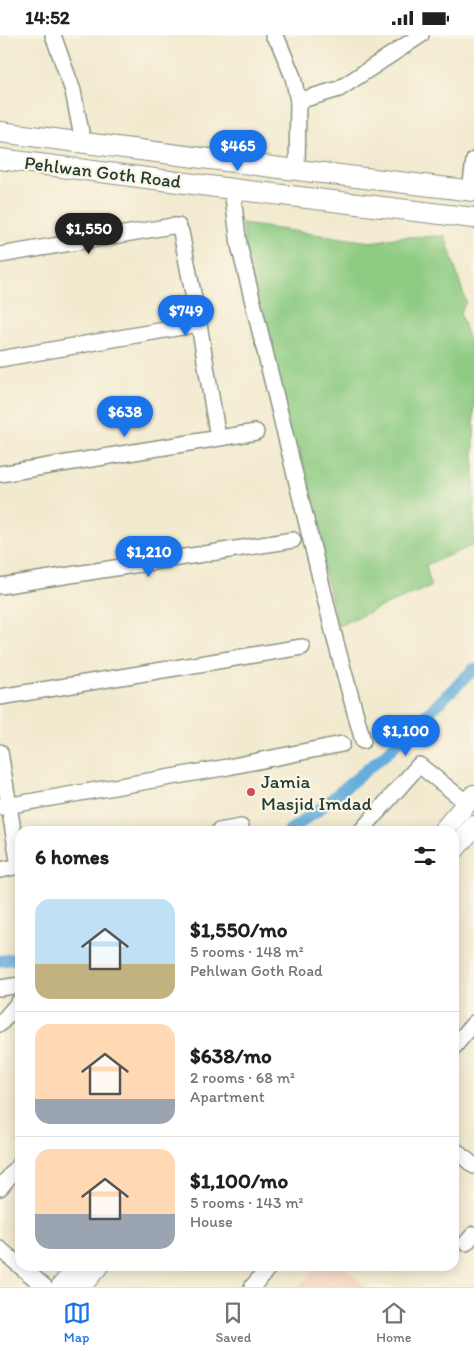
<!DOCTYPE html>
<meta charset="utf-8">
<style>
:root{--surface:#fff;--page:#f6f6f6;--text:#202124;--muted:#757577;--line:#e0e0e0;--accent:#1a73e8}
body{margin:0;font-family:Itim,sans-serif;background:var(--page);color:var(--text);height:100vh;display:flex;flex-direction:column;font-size:19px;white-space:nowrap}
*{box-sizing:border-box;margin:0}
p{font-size:16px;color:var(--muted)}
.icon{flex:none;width:28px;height:28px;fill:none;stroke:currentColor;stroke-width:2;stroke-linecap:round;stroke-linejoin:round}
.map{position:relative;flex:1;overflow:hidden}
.sheet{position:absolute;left:15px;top:791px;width:444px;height:445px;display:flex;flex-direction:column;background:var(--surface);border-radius:15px;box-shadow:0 2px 12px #0003}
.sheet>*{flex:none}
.price{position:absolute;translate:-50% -42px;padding:0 11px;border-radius:18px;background:var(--accent);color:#fff;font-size:16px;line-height:32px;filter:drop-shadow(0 1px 2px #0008)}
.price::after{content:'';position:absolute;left:50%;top:30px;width:15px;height:11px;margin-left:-8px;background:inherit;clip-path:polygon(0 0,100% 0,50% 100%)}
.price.active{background:#222;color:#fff}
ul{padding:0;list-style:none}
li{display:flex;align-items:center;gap:15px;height:125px;padding:0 20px}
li+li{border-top:1px solid var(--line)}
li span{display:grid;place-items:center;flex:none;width:140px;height:100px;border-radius:15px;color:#555}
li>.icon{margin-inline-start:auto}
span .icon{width:60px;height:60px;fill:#fffc;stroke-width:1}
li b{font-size:21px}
h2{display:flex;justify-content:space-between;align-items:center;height:60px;padding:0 20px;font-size:21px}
.status{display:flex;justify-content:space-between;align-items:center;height:35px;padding:0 25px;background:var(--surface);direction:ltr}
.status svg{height:14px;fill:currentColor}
.tab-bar{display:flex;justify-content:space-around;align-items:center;height:70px;border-top:1px solid var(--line);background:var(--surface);font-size:14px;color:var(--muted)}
.tab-bar a{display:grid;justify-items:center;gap:2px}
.tab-bar .active{color:var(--accent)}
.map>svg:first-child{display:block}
.built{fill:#f4d3c0}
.green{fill:#8dcb82;stroke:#56845b}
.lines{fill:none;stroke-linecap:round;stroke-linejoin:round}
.canal{stroke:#65addc;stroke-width:12}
.street-casing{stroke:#889482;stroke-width:18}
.secondary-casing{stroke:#889482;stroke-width:22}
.street{stroke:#fff;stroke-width:15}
.secondary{stroke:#fff;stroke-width:20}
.poi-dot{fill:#d1495b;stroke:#fcf5e5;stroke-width:2}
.labels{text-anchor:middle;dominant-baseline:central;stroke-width:4.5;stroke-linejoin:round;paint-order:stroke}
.street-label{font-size:19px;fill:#1f3d34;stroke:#fcf5e5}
.poi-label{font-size:19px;fill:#1f3d34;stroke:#fcf5e5;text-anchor:start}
</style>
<div class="status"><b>14:52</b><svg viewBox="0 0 49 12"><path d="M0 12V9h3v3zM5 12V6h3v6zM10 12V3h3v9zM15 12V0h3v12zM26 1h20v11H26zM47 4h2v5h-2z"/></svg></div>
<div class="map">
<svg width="474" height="1252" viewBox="0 0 474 1252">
<rect width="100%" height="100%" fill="#fcf5e5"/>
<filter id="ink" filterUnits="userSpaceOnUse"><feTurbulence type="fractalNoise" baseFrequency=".02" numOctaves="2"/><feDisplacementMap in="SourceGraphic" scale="10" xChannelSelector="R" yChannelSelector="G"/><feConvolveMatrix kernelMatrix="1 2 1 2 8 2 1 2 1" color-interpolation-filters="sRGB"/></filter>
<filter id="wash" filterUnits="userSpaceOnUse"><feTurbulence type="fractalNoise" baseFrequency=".0096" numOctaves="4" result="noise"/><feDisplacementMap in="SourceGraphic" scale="20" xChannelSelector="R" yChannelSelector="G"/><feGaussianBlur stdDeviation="1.12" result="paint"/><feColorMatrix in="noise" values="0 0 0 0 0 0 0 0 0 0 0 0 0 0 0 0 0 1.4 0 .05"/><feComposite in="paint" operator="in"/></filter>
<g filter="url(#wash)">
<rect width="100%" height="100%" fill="#f2eacf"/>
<polygon class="built" points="317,1231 342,1231 366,1252 299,1252"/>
<polygon class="green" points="242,189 371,207 402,202 445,201 466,267 460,278 472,316 474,316 474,510 426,530 431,552 378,573 338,591 249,235"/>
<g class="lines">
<g class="canal">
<polyline points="289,796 317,776 387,718 474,634"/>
<polyline points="0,926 20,923"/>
</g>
</g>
</g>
<g filter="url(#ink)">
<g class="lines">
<defs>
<g id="street">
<polyline points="53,0 73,56 83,107"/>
<polyline points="273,0 279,8 293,42 298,66 297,135"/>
<polyline points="298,66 339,54 421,0"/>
<polyline points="232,154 239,210 336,608 363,706"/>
<polyline points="470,155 474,125"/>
<polyline points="0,220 172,191 178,191 181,197 199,289 218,403"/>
<polyline points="0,324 199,289"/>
<polyline points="0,439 256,397"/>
<polyline points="0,551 293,505"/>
<polyline points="0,662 302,612"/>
<polyline points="0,717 19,831"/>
<polyline points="0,772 228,732 342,709"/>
<polyline points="219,796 241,792"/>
<polyline points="361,796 419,730 467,768"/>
<polyline points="0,835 20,831"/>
<polyline points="0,953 20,950"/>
<polyline points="0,989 20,966"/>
<polyline points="454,1012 474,988"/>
<polyline points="454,1114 474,1131"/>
<polyline points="0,1153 20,1129"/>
<polyline points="466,1208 474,1199"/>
<polyline points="0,1214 20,1231"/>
<polyline points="20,1231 45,1252"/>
<polyline points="252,1252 270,1231"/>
</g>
<g id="secondary">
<polyline points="0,97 272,132 474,156"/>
<polyline points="0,124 232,154 474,183"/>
<polyline points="443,796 474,760"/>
<polyline points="454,815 474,791"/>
<polyline points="61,1252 79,1231"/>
<polyline points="80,1252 98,1231"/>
</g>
</defs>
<use href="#street" class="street-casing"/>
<use href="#secondary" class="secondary-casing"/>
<use href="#street" class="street"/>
<use href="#secondary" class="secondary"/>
</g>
</g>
<circle class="poi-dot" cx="251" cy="757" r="5"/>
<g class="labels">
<g class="street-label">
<text transform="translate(103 137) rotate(7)">Pehlwan Goth Road</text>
</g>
<g class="poi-label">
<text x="261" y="746">Jamia<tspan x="261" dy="22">Masjid Imdad</tspan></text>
</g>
</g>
</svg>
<b class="price" style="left:238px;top:137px">$465</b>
<b class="price active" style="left:89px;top:220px">$1,550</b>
<b class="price" style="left:186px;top:302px">$749</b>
<b class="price" style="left:125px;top:403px">$638</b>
<b class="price" style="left:149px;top:543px">$1,210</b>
<b class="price" style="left:406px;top:722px">$1,100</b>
<section class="sheet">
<h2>6 homes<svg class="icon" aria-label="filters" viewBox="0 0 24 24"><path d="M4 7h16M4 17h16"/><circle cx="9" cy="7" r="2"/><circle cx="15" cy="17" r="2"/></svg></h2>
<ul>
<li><span style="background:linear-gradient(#bfe0f5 65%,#c2b280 0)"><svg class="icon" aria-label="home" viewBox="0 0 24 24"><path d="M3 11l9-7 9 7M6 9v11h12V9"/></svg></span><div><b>$1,550/mo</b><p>5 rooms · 148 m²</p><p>Pehlwan Goth Road</p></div></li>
<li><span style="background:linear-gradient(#ffd9b3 75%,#9aa5b1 0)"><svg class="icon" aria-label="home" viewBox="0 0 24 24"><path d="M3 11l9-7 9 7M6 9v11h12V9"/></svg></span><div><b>$638/mo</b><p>2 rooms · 68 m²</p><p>Apartment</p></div></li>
<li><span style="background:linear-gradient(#ffd9b3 65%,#9aa5b1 0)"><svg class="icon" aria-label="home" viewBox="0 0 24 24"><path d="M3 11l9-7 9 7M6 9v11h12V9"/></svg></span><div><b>$1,100/mo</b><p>5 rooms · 143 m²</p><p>House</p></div></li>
</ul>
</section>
</div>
<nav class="tab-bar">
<a class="active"><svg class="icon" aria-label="map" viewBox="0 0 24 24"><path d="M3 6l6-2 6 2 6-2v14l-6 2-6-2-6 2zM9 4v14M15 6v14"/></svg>Map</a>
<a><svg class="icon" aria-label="saved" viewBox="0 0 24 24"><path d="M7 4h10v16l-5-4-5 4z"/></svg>Saved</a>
<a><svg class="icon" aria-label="home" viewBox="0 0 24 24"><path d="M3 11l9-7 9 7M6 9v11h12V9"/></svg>Home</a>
</nav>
